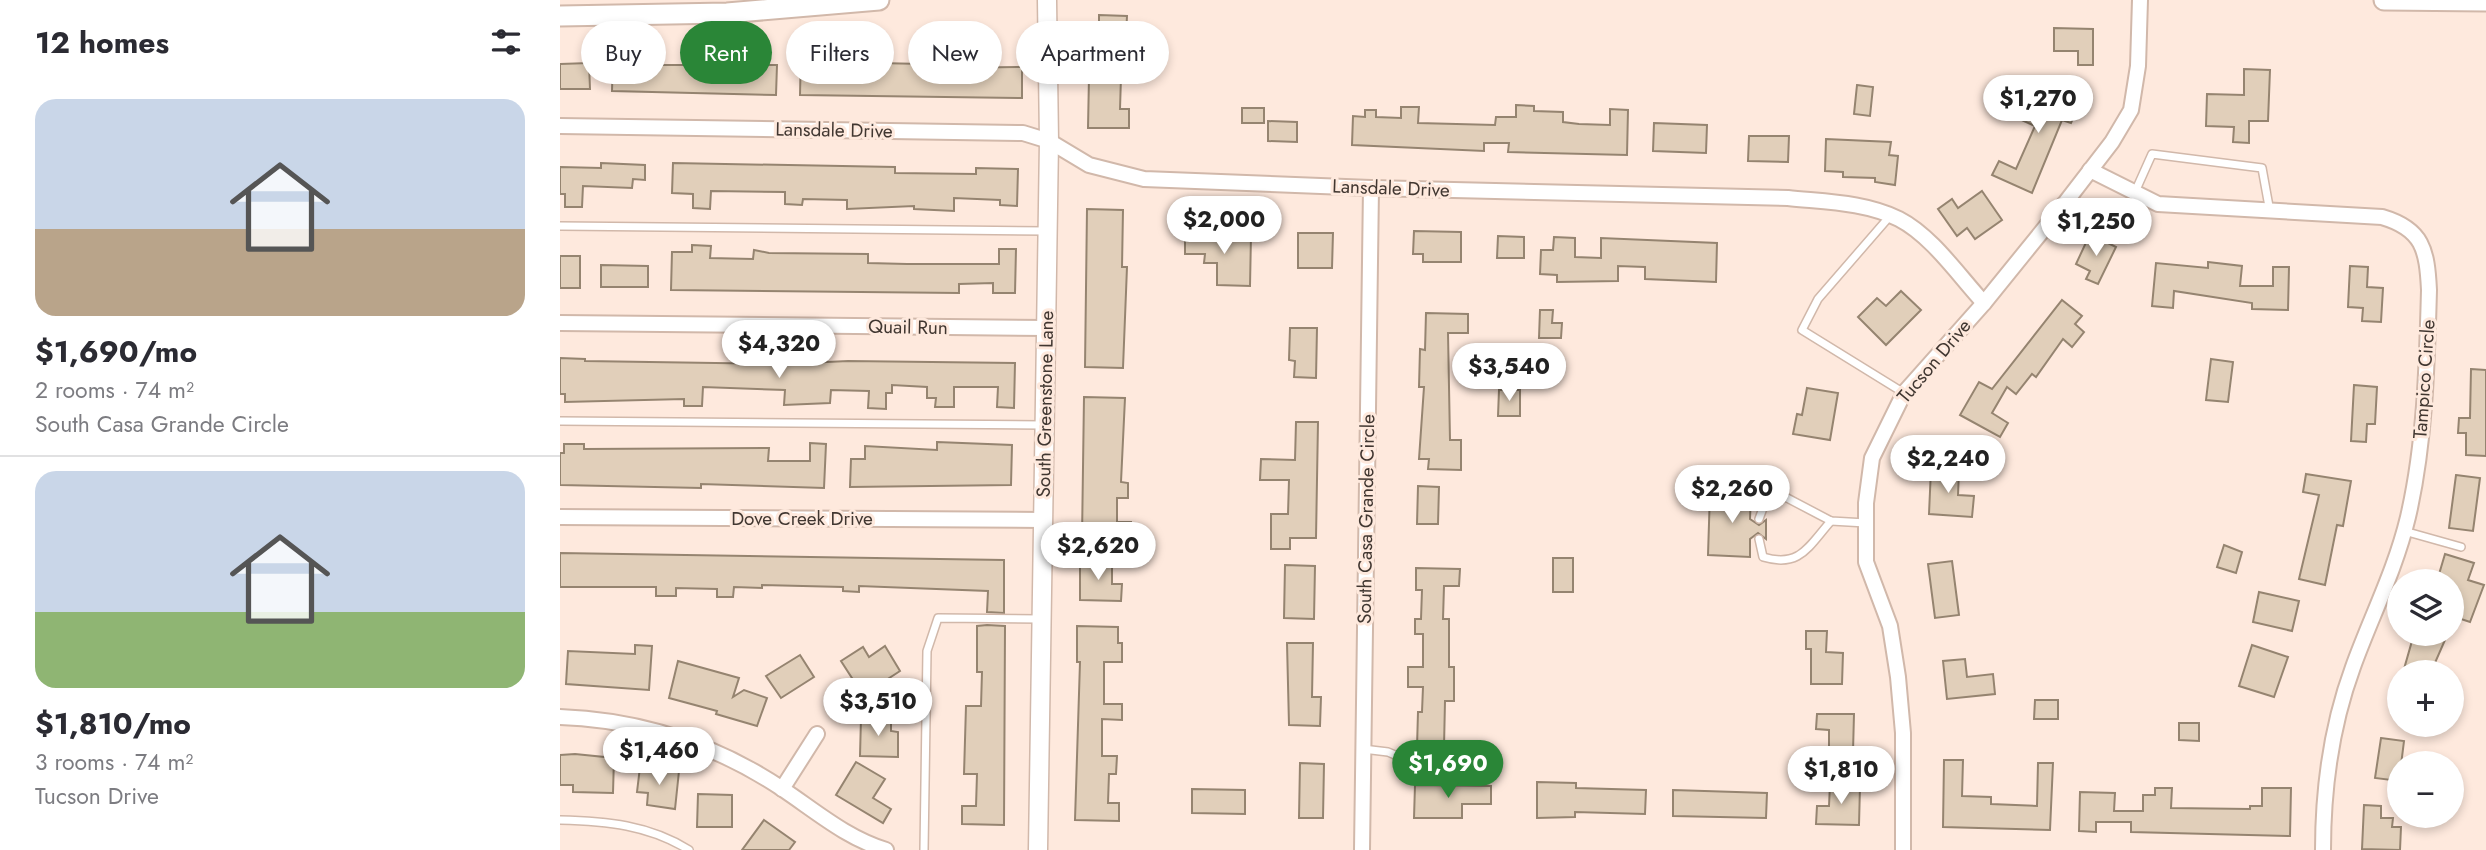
<!DOCTYPE html>
<meta charset="utf-8">
<style>
:root{--surface:#fff;--page:#f2f2f3;--text:#2b2b33;--muted:#7c7c81;--line:#e1e1e2;--accent:#2a8637}
body{margin:0;font-family:Jost,sans-serif;background:var(--page);color:var(--text);height:100vh;display:flex;flex-direction:column;font-size:26px;white-space:nowrap}
*{box-sizing:border-box;margin:0}
p{font-size:23px;color:var(--muted)}
.icon{flex:none;width:38px;height:38px;fill:none;stroke:currentColor;stroke-width:2;stroke-linecap:round;stroke-linejoin:round}
.map{position:relative;flex:1;overflow:hidden}
.side{display:flex;flex-direction:column;background:var(--surface);width:560px}
.side>*{flex:none}
.guide{position:absolute;left:21px;top:21px;width:665px;height:63px;display:flex;gap:14px}
.controls{position:absolute;left:1827px;top:569px;display:grid;gap:14px}
.controls a{display:grid;place-items:center;width:77px;height:77px;border-radius:50%;background:var(--surface);box-shadow:0 4px 10px #0003;font-size:35px}
.price{position:absolute;translate:-50% -60px;padding:0 16px;border-radius:24px;background:#fff;color:#222;font-size:23px;line-height:46px;filter:drop-shadow(0 2px 4px #0008)}
.price::after{content:'';position:absolute;left:50%;top:42px;width:21px;height:16px;margin-left:-10px;background:inherit;clip-path:polygon(0 0,100% 0,50% 100%)}
.price.active{background:var(--accent);color:#fff}
ul{padding:0;list-style:none}
li{display:grid;align-content:center;gap:14px;height:371px;padding:0 35px}
li+li{border-top:2px solid var(--line)}
li span{display:grid;place-items:center;height:217px;border-radius:21px;color:#555}
li>.icon{margin-inline-start:auto}
span .icon{width:126px;height:126px;fill:#fffc;stroke-width:1}
li b{font-size:30px}
h2{display:flex;justify-content:space-between;align-items:center;height:84px;padding:0 35px;font-size:30px}
.tag{padding:0 24px;border-radius:32px;background:var(--surface);box-shadow:0 4px 10px #0003;font-size:24px;line-height:63px}
.tag.active{background:var(--accent);color:#fff}
main{display:flex;flex:1;min-height:0}
.map>svg:first-child{display:block}
.building{fill:#e1cfba;stroke:#958470;stroke-width:2}
.lines{fill:none;stroke-linecap:round;stroke-linejoin:round}
.service-casing{stroke:#d1b8aa;stroke-width:10}
.minor-casing{stroke:#d1b8aa;stroke-width:18}
.tertiary-casing{stroke:#d1b8aa;stroke-width:21}
.secondary-casing{stroke:#d1b8aa;stroke-width:23}
.service{stroke:#fff;stroke-width:7}
.minor{stroke:#fff;stroke-width:14}
.tertiary{stroke:#fff;stroke-width:18}
.secondary{stroke:#fff;stroke-width:19}
.labels{text-anchor:middle;dominant-baseline:central;stroke-width:6;stroke-linejoin:round;paint-order:stroke}
.street-label{font-size:19px;fill:#413731;stroke:#fee9dd}
</style>
<main>
<section class="side">
<h2>12 homes<svg class="icon" aria-label="filters" viewBox="0 0 24 24"><path d="M4 7h16M4 17h16"/><circle cx="9" cy="7" r="2"/><circle cx="15" cy="17" r="2"/></svg></h2>
<ul>
<li><span style="background:linear-gradient(#c9d6e8 60%,#b9a48a 0)"><svg class="icon" aria-label="home" viewBox="0 0 24 24"><path d="M3 11l9-7 9 7M6 9v11h12V9"/></svg></span><div><b>$1,690/mo</b><p>2 rooms · 74 m²</p><p>South Casa Grande Circle</p></div></li>
<li><span style="background:linear-gradient(#c9d6e8 65%,#8fb573 0)"><svg class="icon" aria-label="home" viewBox="0 0 24 24"><path d="M3 11l9-7 9 7M6 9v11h12V9"/></svg></span><div><b>$1,810/mo</b><p>3 rooms · 74 m²</p><p>Tucson Drive</p></div></li>
</ul>
</section>
<div class="map">
<svg width="1926" height="850" viewBox="0 0 1926 850">
<rect width="100%" height="100%" fill="#fee9dd"/>
<g class="building">
<polygon points="539,15 567,16 566,36 594,36 594,70 576,70 576,53 530,52 530,32 539,32"/>
<polygon points="1494,28 1533,29 1533,65 1518,65 1518,51 1494,51"/>
<polygon points="241,51 259,52 259,70 298,71 298,58 318,58 318,63 363,64 364,57 381,58 381,68 462,67 462,98 240,95"/>
<polygon points="53,53 70,53 70,59 92,59 91,65 217,65 216,95 52,91"/>
<polygon points="29,63 30,89 0,89 0,64"/>
<polygon points="1684,69 1710,70 1708,121 1689,121 1689,143 1673,142 1674,127 1646,126 1647,94 1684,95"/>
<polygon points="529,77 561,77 560,109 569,109 569,128 528,128"/>
<polygon points="1480,83 1520,102 1511,123 1502,120 1472,193 1432,175 1439,161 1456,169 1475,126 1455,117 1463,100 1471,103"/>
<polygon points="1297,85 1313,87 1310,116 1294,114"/>
<polygon points="956,105 974,106 974,111 1003,112 1003,122 1019,124 1050,125 1050,109 1068,110 1067,155 948,152 949,143 924,143 924,151 792,145 793,116 805,117 805,110 816,110 816,117 841,118 841,107 859,107 858,123 935,125 936,117 956,117"/>
<rect x="682" y="108" width="22" height="15"/>
<polygon points="708,121 737,122 737,142 708,141"/>
<polygon points="1094,123 1147,125 1146,153 1093,151"/>
<polygon points="1189,136 1229,136 1228,162 1188,161"/>
<polygon points="1266,139 1331,142 1329,155 1338,156 1335,185 1315,182 1315,178 1283,177 1283,172 1265,171"/>
<polygon points="41,163 85,165 85,180 73,179 72,188 23,186 22,207 5,207 5,194 0,194 0,167 41,168"/>
<polygon points="113,163 335,167 335,173 416,174 416,168 458,169 457,206 440,205 440,200 394,198 394,211 354,209 354,206 287,209 287,200 243,199 242,205 225,204 225,192 151,191 150,209 133,208 133,194 112,193"/>
<polygon points="1422,191 1442,220 1415,239 1407,228 1397,236 1378,209 1392,199 1398,208"/>
<polygon points="527,209 563,210 562,267 567,267 563,368 525,367"/>
<polygon points="854,231 901,232 901,262 863,262 863,254 853,254"/>
<polygon points="625,233 691,235 690,286 657,285 657,263 644,263 645,254 625,254"/>
<polygon points="738,233 773,233 772,268 738,268"/>
<polygon points="1530,234 1556,247 1538,284 1526,279 1530,271 1516,264"/>
<polygon points="938,236 964,237 964,258 937,258"/>
<polygon points="994,237 1015,238 1015,257 1041,258 1041,238 1157,243 1156,282 1085,279 1085,267 1058,266 1058,281 997,282 997,275 980,274 981,250 993,250"/>
<polygon points="132,245 151,246 150,258 193,259 194,250 209,253 308,254 308,263 347,264 439,264 439,249 456,249 455,293 433,293 433,283 399,284 399,293 111,290 112,252 132,252"/>
<rect x="0" y="256" width="20" height="32"/>
<polygon points="1648,262 1682,266 1680,286 1713,286 1713,267 1729,267 1728,310 1692,309 1692,303 1614,291 1613,308 1592,306 1596,263 1648,268"/>
<polygon points="41,265 88,266 88,287 41,287"/>
<polygon points="1790,266 1808,267 1807,287 1823,288 1821,322 1802,321 1803,308 1788,307"/>
<polygon points="1341,291 1361,310 1326,345 1298,317 1317,298 1326,306"/>
<polygon points="1502,300 1522,316 1515,324 1524,332 1512,347 1503,339 1476,377 1472,374 1456,394 1447,387 1432,413 1448,423 1440,437 1400,415 1419,382 1432,389"/>
<polygon points="980,310 993,310 992,323 1002,323 1001,338 979,338"/>
<polygon points="866,313 908,314 908,333 888,333 890,440 901,440 901,470 868,469 869,459 859,459 864,387 859,387 860,349 865,350"/>
<polygon points="730,328 757,328 756,378 734,377 735,361 729,360"/>
<polygon points="0,358 25,359 25,361 225,364 288,361 455,363 454,408 437,407 438,387 394,387 394,407 375,407 376,398 367,398 367,387 332,385 332,393 326,393 326,409 308,408 309,391 271,390 270,403 224,405 225,390 143,387 142,406 124,406 124,399 5,402 5,394 0,394"/>
<polygon points="1651,359 1673,362 1668,402 1646,400"/>
<polygon points="1911,369 1926,370 1926,456 1906,455 1906,433 1898,433 1899,418 1910,418"/>
<polygon points="1794,385 1817,387 1815,424 1807,424 1806,442 1791,441"/>
<polygon points="1247,388 1278,393 1270,440 1233,434 1237,414 1242,415"/>
<polygon points="939,390 960,390 960,416 938,416"/>
<polygon points="524,397 565,398 561,482 568,483 568,498 557,498 557,522 571,522 570,539 522,538"/>
<polygon points="736,422 758,422 756,538 730,538 730,549 711,549 711,514 728,514 729,480 700,480 701,459 735,460"/>
<polygon points="377,442 452,445 451,485 290,487 291,459 305,459 305,446 377,450"/>
<polygon points="250,443 266,444 264,488 141,484 141,488 0,485 0,453 4,453 4,444 24,444 24,449 209,448 208,461 250,461"/>
<polygon points="1371,469 1399,471 1398,495 1414,496 1412,517 1369,514"/>
<polygon points="1746,474 1791,481 1783,526 1777,525 1765,585 1739,579 1759,495 1743,492"/>
<polygon points="1896,475 1920,478 1913,531 1889,528"/>
<polygon points="858,486 879,487 878,524 857,524"/>
<polygon points="1150,492 1191,493 1190,519 1199,525 1206,520 1206,539 1198,533 1190,539 1190,557 1148,555"/>
<polygon points="1664,545 1682,552 1676,573 1657,567"/>
<polygon points="0,553 444,560 444,613 427,612 428,591 299,586 299,592 283,591 283,587 202,585 202,588 174,587 173,597 157,597 157,589 116,588 116,596 96,596 96,587 0,587"/>
<polygon points="1885,554 1914,563 1908,580 1924,585 1910,622 1892,616 1892,581 1877,581"/>
<rect x="993" y="558" width="20" height="34"/>
<polygon points="520,561 552,561 552,584 562,584 561,601 520,600"/>
<polygon points="1392,561 1399,615 1375,618 1368,564"/>
<polygon points="725,565 755,566 754,619 724,618"/>
<polygon points="856,568 900,569 899,586 884,586 883,619 889,619 889,667 894,667 894,701 885,701 884,747 857,747 858,712 862,712 863,687 848,687 848,667 863,667 863,634 855,634 855,619 861,619 862,590 856,590"/>
<polygon points="1699,592 1739,601 1732,631 1693,622"/>
<polygon points="427,625 445,626 444,825 402,824 402,806 416,806 417,774 404,774 406,706 421,706 422,672 417,672 417,626"/>
<polygon points="517,626 558,627 558,643 562,643 562,662 544,662 544,704 562,704 562,720 542,719 542,756 557,756 556,774 549,774 548,803 559,803 559,821 515,820 520,662 517,662"/>
<polygon points="1246,631 1267,631 1266,652 1283,653 1282,684 1251,684 1251,649 1246,649"/>
<polygon points="1854,634 1885,640 1871,672 1844,669"/>
<polygon points="727,643 753,643 752,697 761,697 760,726 729,725"/>
<polygon points="75,645 92,646 89,690 6,684 8,651 75,654"/>
<polygon points="1692,645 1728,657 1714,697 1679,686"/>
<polygon points="325,646 340,671 303,695 281,661 303,647 309,657"/>
<polygon points="240,655 254,677 221,698 206,676"/>
<polygon points="1405,659 1407,677 1433,674 1435,694 1387,699 1383,661"/>
<polygon points="118,661 179,678 173,697 184,690 207,698 197,726 156,714 157,711 109,698"/>
<polygon points="1475,700 1498,700 1498,719 1474,719"/>
<polygon points="1257,714 1294,714 1293,752 1269,751 1269,730 1256,729"/>
<polygon points="301,718 331,719 331,731 338,732 338,757 300,756"/>
<polygon points="1619,723 1639,723 1639,741 1619,740"/>
<polygon points="1821,738 1844,741 1839,781 1815,778"/>
<polygon points="15,754 54,758 53,793 13,792 13,785 0,785 0,755"/>
<polygon points="1384,760 1403,760 1402,796 1431,797 1431,804 1477,806 1478,763 1493,763 1490,830 1383,827"/>
<polygon points="296,762 325,779 313,798 331,809 323,823 276,795"/>
<polygon points="740,763 764,764 763,818 739,818"/>
<polygon points="80,767 119,771 115,809 87,805 88,793 77,792"/>
<polygon points="977,782 1016,783 1016,788 1086,790 1085,814 1015,812 1015,817 977,818"/>
<polygon points="1270,784 1300,786 1299,825 1256,824 1257,806 1269,806"/>
<polygon points="855,785 931,786 931,804 902,804 902,818 854,818"/>
<polygon points="1595,788 1612,788 1611,808 1690,809 1690,806 1702,806 1702,788 1731,788 1730,836 1571,832 1571,822 1536,822 1536,832 1519,831 1520,792 1555,793 1554,811 1583,811 1583,795 1595,795"/>
<polygon points="632,789 685,790 685,814 632,813"/>
<polygon points="1113,790 1207,793 1206,818 1113,816"/>
<polygon points="138,794 172,795 172,827 137,827"/>
<polygon points="1804,805 1821,806 1821,818 1833,818 1832,827 1841,827 1840,850 1802,849"/>
<polygon points="204,820 235,842 229,850 182,850"/>
</g>
<g class="lines">
<defs>
<g id="service">
<polyline points="1575,192 1592,154 1702,168 1710,212"/>
<polyline points="1330,216 1258,299 1242,330 1344,393"/>
<polyline points="0,226 486,231"/>
<polyline points="0,421 482,425"/>
<polyline points="1199,519 1210,489 1271,521 1306,523"/>
<polyline points="1844,531 1901,547"/>
<path d="M1199,539l4,18c37,11 45,-10 68,-36"/>
<polyline points="803,749 828,752 868,769"/>
<path d="M0,820c46,1 89,5 129,30"/>
<polyline points="364,850 367,651 378,618 479,619"/>
</g>
<g id="minor">
<path d="M0,126l463,7 26,8 40,24 55,14 227,9 417,10c37,4 77,4 111,21 33,17 60,57 85,84"/>
<path d="M1530,170l68,34 224,13c41,12 45,33 47,73 -2,75 -4,154 -21,227 -13,54 -37,100 -55,150 -21,57 -30,122 -30,183"/>
<polyline points="0,323 486,328"/>
<polyline points="0,517 483,520"/>
<path d="M0,717c81,3 153,26 221,71 36,24 64,49 105,62"/>
<polyline points="222,789 257,734"/>
<polyline points="802,850 811,188"/>
<polyline points="1343,850 1343,733 1338,677 1330,626 1306,562 1306,503 1312,458 1344,393 1424,303 1505,203 1552,142 1571,110 1578,66 1580,0"/>
</g>
<polyline id="tertiary" points="478,850 489,141 487,0"/>
<g id="secondary">
<polyline points="1824,0 1926,1"/>
<polyline points="0,16 167,13 319,0"/>
</g>
</defs>
<use href="#service" class="service-casing"/>
<use href="#minor" class="minor-casing"/>
<use href="#tertiary" class="tertiary-casing"/>
<use href="#secondary" class="secondary-casing"/>
<use href="#service" class="service"/>
<use href="#minor" class="minor"/>
<use href="#tertiary" class="tertiary"/>
<use href="#secondary" class="secondary"/>
</g>
<g class="labels">
<g class="street-label">
<text transform="translate(274 130) rotate(1)">Lansdale Drive</text>
<text transform="translate(831 188) rotate(2)">Lansdale Drive</text>
<text transform="translate(348 327) rotate(1)">Quail Run</text>
<text transform="translate(1374 361) rotate(-50)">Tucson Drive</text>
<text transform="translate(1864 379) rotate(-86)">Tampico Circle</text>
<text transform="translate(485 404) rotate(-89)">South Greenstone Lane</text>
<text x="242" y="518">Dove Creek Drive</text>
<text transform="translate(806 519) rotate(-89)">South Casa Grande Circle</text>
</g>
</g>
</svg>
<div class="controls">
<a><svg class="icon" aria-label="layers" viewBox="0 0 24 24"><path d="M12 4l9 5-9 5-9-5zM3 14l9 5 9-5"/></svg></a>
<a>+</a>
<a>−</a>
</div>
<b class="price" style="left:1478px;top:135px">$1,270</b>
<b class="price" style="left:664px;top:256px">$2,000</b>
<b class="price" style="left:1536px;top:258px">$1,250</b>
<b class="price" style="left:219px;top:380px">$4,320</b>
<b class="price" style="left:949px;top:403px">$3,540</b>
<b class="price" style="left:1388px;top:495px">$2,240</b>
<b class="price" style="left:1172px;top:525px">$2,260</b>
<b class="price" style="left:538px;top:582px">$2,620</b>
<b class="price" style="left:318px;top:738px">$3,510</b>
<b class="price" style="left:99px;top:787px">$1,460</b>
<b class="price active" style="left:888px;top:800px">$1,690</b>
<b class="price" style="left:1281px;top:806px">$1,810</b>
<div class="guide">
<a class="tag">Buy</a>
<a class="tag active">Rent</a>
<a class="tag">Filters</a>
<a class="tag">New</a>
<a class="tag">Apartment</a>
</div>
</div>
</main>
